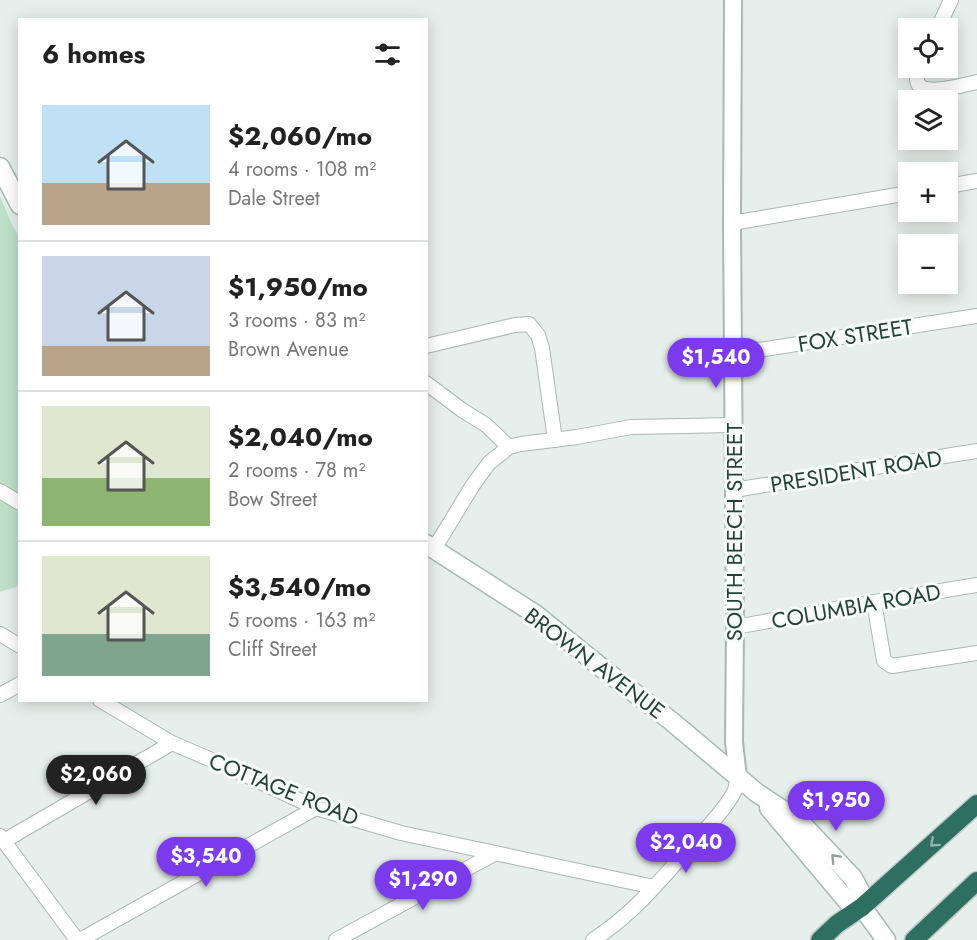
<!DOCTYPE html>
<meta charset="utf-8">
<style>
:root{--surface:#fff;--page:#f2f2f2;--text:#222;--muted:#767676;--line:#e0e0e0;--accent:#7c3aed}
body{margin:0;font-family:Jost,sans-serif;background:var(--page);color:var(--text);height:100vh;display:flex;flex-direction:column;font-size:22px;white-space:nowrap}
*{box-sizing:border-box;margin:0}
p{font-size:20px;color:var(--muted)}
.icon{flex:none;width:33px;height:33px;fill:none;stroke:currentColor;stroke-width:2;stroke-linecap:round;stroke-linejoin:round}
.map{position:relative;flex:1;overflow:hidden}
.details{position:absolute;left:18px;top:18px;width:410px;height:684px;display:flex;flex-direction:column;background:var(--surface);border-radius:0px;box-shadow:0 3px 15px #0003}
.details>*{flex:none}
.fabs{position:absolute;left:898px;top:18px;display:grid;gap:12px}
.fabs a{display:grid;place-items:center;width:60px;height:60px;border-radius:0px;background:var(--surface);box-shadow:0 3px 15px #0003;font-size:30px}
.price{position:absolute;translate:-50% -51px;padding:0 14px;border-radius:21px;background:var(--accent);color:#fff;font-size:20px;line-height:39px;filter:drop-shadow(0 2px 3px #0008)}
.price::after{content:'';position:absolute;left:50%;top:36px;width:18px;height:14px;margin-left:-9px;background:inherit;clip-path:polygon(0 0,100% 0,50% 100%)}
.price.on{background:#222;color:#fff}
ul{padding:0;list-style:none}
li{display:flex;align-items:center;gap:18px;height:150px;padding:0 24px}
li+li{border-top:2px solid var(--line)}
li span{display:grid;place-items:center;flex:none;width:168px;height:120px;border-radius:0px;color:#555}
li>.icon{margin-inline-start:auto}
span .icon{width:72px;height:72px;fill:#fffc;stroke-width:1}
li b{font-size:26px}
h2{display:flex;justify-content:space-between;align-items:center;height:72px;padding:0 24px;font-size:26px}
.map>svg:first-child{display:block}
.green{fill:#bfe0c8}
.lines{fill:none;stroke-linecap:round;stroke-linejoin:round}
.minor-casing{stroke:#a8b8b2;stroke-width:16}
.tertiary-casing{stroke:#a8b8b2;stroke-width:20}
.secondary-casing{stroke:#a4bbb3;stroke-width:21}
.motorway-casing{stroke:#c2cac8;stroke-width:21}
.minor{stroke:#fff;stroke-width:14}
.tertiary{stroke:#fff;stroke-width:16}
.secondary{stroke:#fff;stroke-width:18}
.motorway{stroke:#2f6f62;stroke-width:18}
.oneway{stroke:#93b5ae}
.oneway2{stroke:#92a09c}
.labels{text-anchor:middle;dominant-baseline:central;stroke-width:6;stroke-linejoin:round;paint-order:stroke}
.street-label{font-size:22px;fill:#24423a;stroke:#f7fbf9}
</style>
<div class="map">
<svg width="977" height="940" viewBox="0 0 977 940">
<rect width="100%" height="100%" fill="#e6efeb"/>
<polygon class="green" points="0,196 13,227 20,237 19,586 0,592"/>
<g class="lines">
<defs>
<g id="minor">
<polyline points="938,28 951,0"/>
<path d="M920,68c-17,36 42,17 57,14"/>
<polyline points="948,186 977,181"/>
<polyline points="732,223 909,193"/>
<polyline points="426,346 515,325 529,324 538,335 542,348 555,440"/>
<polyline points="733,354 977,316"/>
<polyline points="426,383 462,410 486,425 509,447"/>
<polyline points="734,490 977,451"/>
<polyline points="0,491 20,503"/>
<polyline points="434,549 473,485 489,463 509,447 521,444 577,437 631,427 734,425"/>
<polyline points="874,602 884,661 892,666 977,653"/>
<polyline points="735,627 874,602 977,585"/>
<polyline points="0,634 20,646"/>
<polyline points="0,695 20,684"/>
<polyline points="100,700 172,743 226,766 316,808 401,833 654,887"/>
<polyline points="0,836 77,940"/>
<polyline points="4,841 172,743"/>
<polyline points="80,940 316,808"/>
<polyline points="336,940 494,854"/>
<path d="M593,940c39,-25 65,-57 96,-92 13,-15 38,-40 46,-58 1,-4 2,-9 3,-13"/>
</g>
<polyline id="tertiary" points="733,0 732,223 735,627 734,742 738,777"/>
<g id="secondary">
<polyline points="0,167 20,205"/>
<polyline points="426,544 535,614 607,672 670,720 757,793 786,812 804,826 853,878 861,893 862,907"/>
<polyline points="769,808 848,902 862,907 886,940"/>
</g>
<g id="motorway">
<polyline points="820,940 837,924 862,907 977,804"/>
<polyline points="914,940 977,881"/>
</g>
</defs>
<use href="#minor" class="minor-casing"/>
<use href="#tertiary" class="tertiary-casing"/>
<use href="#secondary" class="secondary-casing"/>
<use href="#motorway" class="motorway-casing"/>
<use href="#minor" class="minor"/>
<use href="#tertiary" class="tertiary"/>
<use href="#secondary" class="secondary"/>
<use href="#motorway" class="motorway"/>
</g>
<defs><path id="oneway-chevron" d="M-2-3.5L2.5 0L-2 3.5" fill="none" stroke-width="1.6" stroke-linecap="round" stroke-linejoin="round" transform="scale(1.5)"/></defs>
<use class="oneway" href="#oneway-chevron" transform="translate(934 843) rotate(138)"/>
<use class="oneway2" href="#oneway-chevron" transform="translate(835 858) rotate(-133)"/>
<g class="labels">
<g class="street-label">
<text transform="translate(855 335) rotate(-9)">FOX STREET</text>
<text transform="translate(856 471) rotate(-9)">PRESIDENT ROAD</text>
<text transform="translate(734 532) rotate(-90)">SOUTH BEECH STREET</text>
<text transform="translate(856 606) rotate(-10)">COLUMBIA ROAD</text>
<text transform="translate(595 663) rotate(37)">BROWN AVENUE</text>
<text transform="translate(284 789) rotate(22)">COTTAGE ROAD</text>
</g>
</g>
</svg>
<div class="fabs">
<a><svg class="icon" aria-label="locate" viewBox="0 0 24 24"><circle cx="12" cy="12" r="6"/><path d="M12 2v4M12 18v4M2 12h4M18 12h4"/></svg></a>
<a><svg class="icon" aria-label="layers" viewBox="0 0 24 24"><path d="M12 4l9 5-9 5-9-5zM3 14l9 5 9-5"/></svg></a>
<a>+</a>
<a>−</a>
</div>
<b class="price" style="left:716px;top:389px">$1,540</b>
<b class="price on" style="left:96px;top:806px">$2,060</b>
<b class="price" style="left:836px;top:832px">$1,950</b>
<b class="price" style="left:686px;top:874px">$2,040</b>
<b class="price" style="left:206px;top:888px">$3,540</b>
<b class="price" style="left:423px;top:911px">$1,290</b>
<section class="details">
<h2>6 homes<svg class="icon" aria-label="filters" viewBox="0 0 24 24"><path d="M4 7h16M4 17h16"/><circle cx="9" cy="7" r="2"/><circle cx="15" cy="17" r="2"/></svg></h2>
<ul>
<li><span style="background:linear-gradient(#bfe0f5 65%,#b9a48a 0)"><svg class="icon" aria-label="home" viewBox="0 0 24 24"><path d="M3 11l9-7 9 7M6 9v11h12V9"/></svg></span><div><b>$2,060/mo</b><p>4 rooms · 108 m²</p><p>Dale Street</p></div></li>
<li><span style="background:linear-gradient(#c9d6e8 75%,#b9a48a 0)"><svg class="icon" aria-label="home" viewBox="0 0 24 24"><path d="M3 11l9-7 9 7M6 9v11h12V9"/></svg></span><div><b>$1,950/mo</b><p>3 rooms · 83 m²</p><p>Brown Avenue</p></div></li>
<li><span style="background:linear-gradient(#dfe7d0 60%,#8fb573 0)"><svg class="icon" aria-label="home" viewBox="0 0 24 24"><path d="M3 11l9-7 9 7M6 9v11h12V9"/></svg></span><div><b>$2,040/mo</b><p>2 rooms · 78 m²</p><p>Bow Street</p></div></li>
<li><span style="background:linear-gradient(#dfe7d0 65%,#7fa58c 0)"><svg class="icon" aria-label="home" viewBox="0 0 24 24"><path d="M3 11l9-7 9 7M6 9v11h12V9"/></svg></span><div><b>$3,540/mo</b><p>5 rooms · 163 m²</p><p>Cliff Street</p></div></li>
</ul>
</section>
</div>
